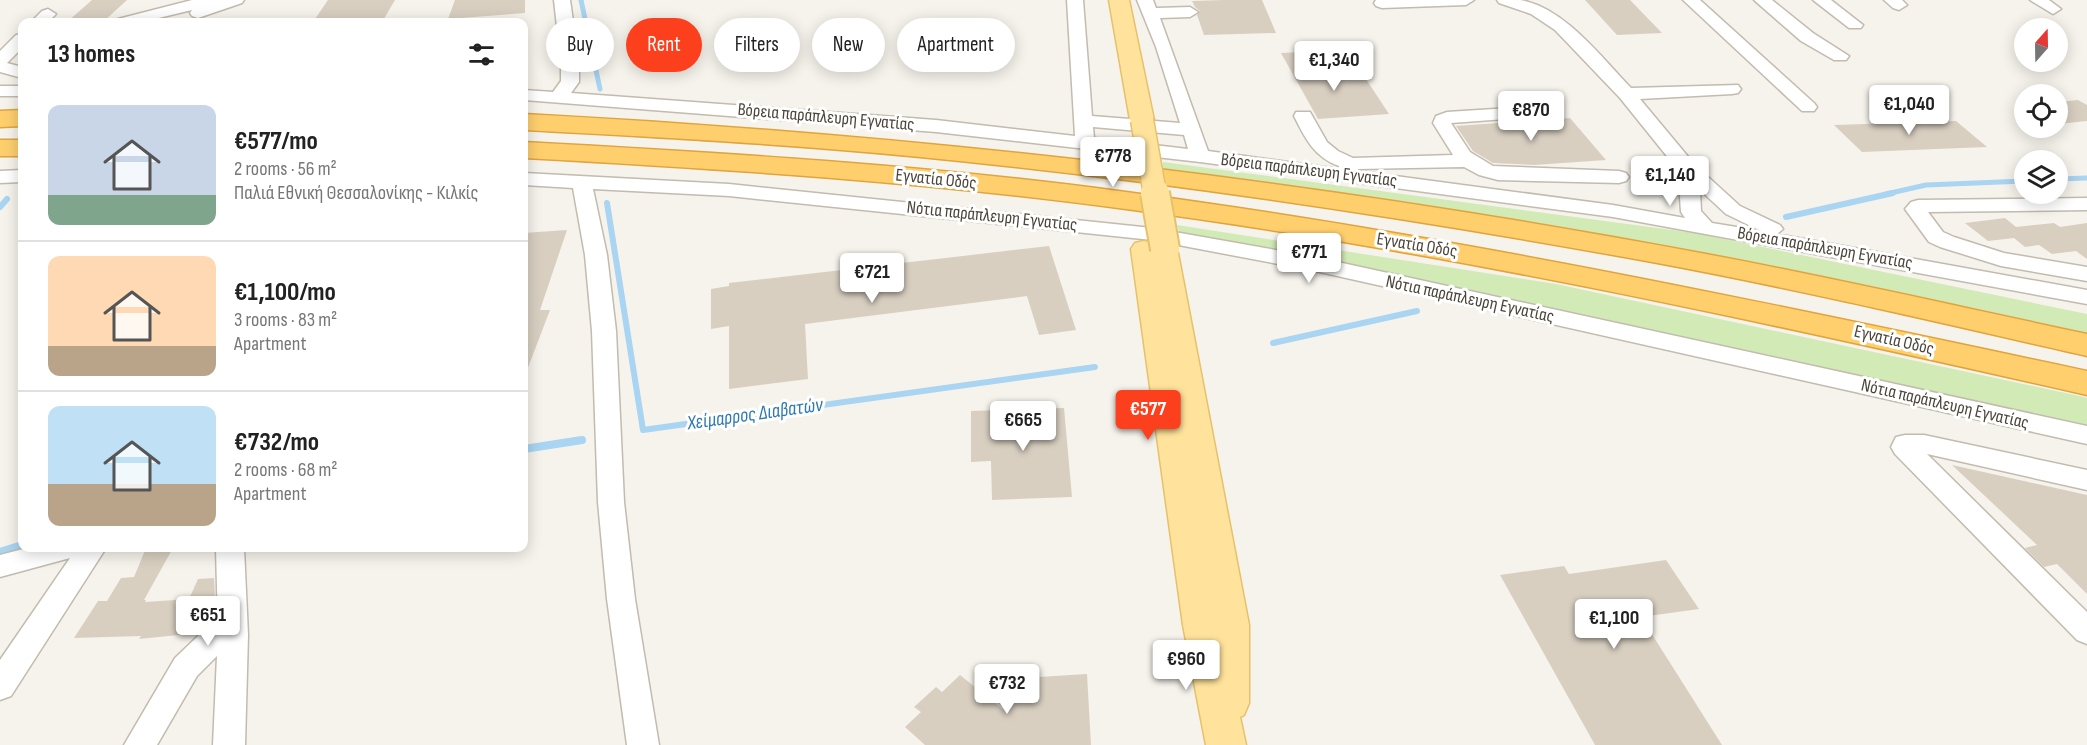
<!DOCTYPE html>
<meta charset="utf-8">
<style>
:root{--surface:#fff;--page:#f6f6f6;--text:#222;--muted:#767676;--line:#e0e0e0;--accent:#fc3f1d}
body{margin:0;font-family:"Sofia Sans Condensed",sans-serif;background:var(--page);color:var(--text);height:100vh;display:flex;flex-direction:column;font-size:22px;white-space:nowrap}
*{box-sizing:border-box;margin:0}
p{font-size:20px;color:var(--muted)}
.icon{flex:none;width:33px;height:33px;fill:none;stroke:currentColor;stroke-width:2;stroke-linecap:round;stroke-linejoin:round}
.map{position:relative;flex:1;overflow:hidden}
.side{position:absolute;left:18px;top:18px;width:510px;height:534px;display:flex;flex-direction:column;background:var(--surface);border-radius:12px;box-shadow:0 3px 15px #0003}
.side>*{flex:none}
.hud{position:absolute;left:546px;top:18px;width:570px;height:54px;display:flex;gap:12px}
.needle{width:39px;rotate:20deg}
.controls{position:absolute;left:2014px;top:18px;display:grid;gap:12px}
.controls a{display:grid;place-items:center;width:54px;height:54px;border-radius:50%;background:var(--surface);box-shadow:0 3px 15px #0003;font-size:30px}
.price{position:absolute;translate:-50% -51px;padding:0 14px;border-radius:6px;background:#fff;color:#222;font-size:20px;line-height:39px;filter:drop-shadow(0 2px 3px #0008)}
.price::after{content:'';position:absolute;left:50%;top:36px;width:18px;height:14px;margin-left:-9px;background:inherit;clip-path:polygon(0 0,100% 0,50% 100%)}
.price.active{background:var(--accent);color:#fff}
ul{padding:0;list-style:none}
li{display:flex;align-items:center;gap:18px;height:150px;padding:0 30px}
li+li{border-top:2px solid var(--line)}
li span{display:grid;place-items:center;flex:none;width:168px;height:120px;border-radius:12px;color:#555}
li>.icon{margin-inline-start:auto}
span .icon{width:72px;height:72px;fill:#fffc;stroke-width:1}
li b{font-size:26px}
h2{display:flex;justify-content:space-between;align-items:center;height:72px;padding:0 30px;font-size:26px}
.chip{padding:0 21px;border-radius:27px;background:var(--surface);box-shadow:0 3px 15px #0003;font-size:21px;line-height:54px}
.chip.active{background:var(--accent);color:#fff}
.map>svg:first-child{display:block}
.green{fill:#d2eab5}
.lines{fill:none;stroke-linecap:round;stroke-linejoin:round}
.stream-far2{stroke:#a9d4f2;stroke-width:5}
.stream-far1{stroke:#a9d4f2;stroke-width:6}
.stream{stroke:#a9d4f2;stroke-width:8}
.building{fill:#d8cfc1}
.minor-casing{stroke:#c2bbae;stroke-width:3}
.major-casing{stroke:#e6c16a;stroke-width:3}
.highway-casing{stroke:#e0a43c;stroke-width:3}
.minor{fill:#fff;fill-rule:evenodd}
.major{fill:#ffe39c;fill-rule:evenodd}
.highway{fill:#ffcf6e;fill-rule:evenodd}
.major-bridge-far1-casing{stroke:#e6c16a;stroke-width:25;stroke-linecap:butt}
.major-bridge-casing{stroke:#e6c16a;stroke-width:32;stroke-linecap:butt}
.major-bridge-far1{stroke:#ffe39c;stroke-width:22}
.major-bridge{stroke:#ffe39c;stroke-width:28}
.labels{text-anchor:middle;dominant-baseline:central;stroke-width:6;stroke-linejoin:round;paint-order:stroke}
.street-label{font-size:18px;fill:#4b4439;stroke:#fff}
.water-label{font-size:20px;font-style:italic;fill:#2e7ab2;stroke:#fff}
</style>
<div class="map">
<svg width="2087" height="745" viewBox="0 0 2087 745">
<rect width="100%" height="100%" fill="#f6f3ec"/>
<g class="green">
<polygon points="1163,162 1695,233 2087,314 2087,334 1689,250 1163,173"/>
<polygon points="1177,225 1556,284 2084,397 2087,398 2087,427 1295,253 1181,236"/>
</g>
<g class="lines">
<g class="stream-far2">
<polyline points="581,0 600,89"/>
<polyline points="2058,179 2087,178"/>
<polyline points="1886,194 1926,185 2025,181"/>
</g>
<g class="stream-far1">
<polyline points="607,203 643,430 1095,367"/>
<polyline points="0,207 7,199"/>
<polyline points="1786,217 1893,193"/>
<polyline points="1273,343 1417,311"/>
</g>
<g class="stream">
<polyline points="524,449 582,440"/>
<polyline points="0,552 22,545"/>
</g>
</g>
<g class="building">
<polygon points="92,0 127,0 103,22 67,22"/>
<polygon points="328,0 395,0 382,22 313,22"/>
<polygon points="455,0 525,0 525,13 448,19"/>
<polygon points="1224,0 1262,0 1276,33 1204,35 1197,15 1200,11 1195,7 1192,1"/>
<polygon points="1585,0 1630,0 1662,33 1617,35"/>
<polygon points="1305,52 1318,80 1364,76 1389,114 1318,119 1281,53"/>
<polygon points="2078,100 2087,105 2087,121 2058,124 2058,102"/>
<polygon points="1570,118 1606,160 1534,165 1493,163 1473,151 1456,126"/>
<polygon points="1956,121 1987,147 1862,152 1834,125"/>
<polygon points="2005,218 2016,227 2054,223 2060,227 2087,223 2087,259 2076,251 2052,254 2039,245 2025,247 2014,238 1988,241 1965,223"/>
<polygon points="567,230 540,310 550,310 524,378 524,233"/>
<polygon points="1049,246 1076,330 1039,335 1027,296 805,324 808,379 729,389 729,326 711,329 711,289 729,286 729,283"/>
<polygon points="1064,408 1072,497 992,500 991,461 971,462 971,411"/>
<polygon points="1952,465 2087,495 2087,594 2057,564 2044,567 2025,548 2037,545"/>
<polygon points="146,548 173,548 144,600 146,600 145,602 189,599 198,579 214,578 215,598 198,633 139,639 141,636 74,638 98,601 107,601 121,578 134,577"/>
<polygon points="1666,560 1699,609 1641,617 1722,745 1595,745 1500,575 1564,566 1569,574"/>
<polygon points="1087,674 1091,745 925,745 905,727 921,712 914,707 936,687 942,692 960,675 1006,712 1022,695 1022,678"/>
</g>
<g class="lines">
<defs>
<g id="minor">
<polygon points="192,0 244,0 242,3 198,18 192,16 190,13 192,10 142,22 116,22 118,19"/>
<path d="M554,0h16l9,63v19l-8,11 365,27 139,16 -8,-136h16l9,116 88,7 -24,-76 -19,-47h16l3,8 34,-1 8,5 -8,5 -30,1 48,133 131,18v-3c-25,-9 -34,-28 -45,-50l2,-4h14l17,30 11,9 15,7 100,-3 -20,-32 3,-7 11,-4 95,-6 6,2 3,4 -3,4 -97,7 19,29 23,14 126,5 7,2 3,4 -3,4 -7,2 -121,-3 -19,-5 -15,-8 -106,2v2l255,34 72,13 -4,-6 -3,-42 -58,-72 -65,-68 -24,-16 -32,-11 -2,-3c7,0 16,0 23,0 44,7 82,58 111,88l107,-3 3,4 -3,4 -6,1 -92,5 55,66 45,41 40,19 3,4 -6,5 310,56v14l-474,-87 -413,-55 -264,-30 -412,-32v-10l29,2 8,-11v-18zM1093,127l91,8 4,14 -94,-11zM1700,190l26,24 35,17 -49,-8 -11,-12z"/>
<polygon points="1376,0 1474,0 1466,5 1382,8 1376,6 1374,3"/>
<polygon points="1683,0 1700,0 1814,103 1817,107 1814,111 1802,111"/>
<polygon points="1754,0 1772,0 1813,33 1849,56 1846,60 1834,60 1801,41"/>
<polygon points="1813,0 1831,0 1863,25 1861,28 1849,28"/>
<polygon points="1884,0 1902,0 1907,5 1899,10 1893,8"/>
<polygon points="2030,0 2049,0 2061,9 2053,14"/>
<polygon points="48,9 56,14 48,22 31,22 42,11"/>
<polygon points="22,34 22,48 7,63 22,67 22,78 0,72 0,51 16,35"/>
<rect x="0" y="86" width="22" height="10"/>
<polygon points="22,170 22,182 0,183 0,171"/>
<polygon points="524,173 729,184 1152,228 1315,257 2087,426 2087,444 1315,271 1152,240 729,196 593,189 607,255 616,331 624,502 635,599 659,745 627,745 607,599 598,502 592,331 585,255 573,188 524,185"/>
<polygon points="2087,198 2087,210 1928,212 1943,232 1954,237 2004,253 2087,267 2087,281 2001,266 1940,247 1929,242 1905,209 1911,202 1918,200"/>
<polygon points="1905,435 1924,435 2087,470 2087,490 1927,454 2087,612 2087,644 2077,640 1895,454 1891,447 1896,437"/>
<polygon points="27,548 106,548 11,696 0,700 0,660 70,558 0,577 0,555"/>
<polygon points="216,548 244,548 248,635 245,745 213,745 217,656 197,676 157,745 124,745 175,658 199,635 218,628"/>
</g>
<g id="major">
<polygon points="1109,0 1129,0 1154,120 1150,125 1142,127 1134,125 1130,120"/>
<polygon points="1144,241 1153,243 1156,247 1165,245 1174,247 1178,253 1249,625 1249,703 1244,715 1240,717 1246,745 1206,745 1183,625 1131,249 1135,243"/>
</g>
<g id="highway">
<polygon points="22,110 22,126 0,127 0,111"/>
<path d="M524,114c398,21 790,66 1182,140 128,24 254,53 381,80v22c-145,-33 -289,-67 -435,-94 -242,-44 -486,-81 -732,-105 -132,-13 -264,-20 -396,-27z"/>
<rect x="0" y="140" width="22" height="16"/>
<path d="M524,142c201,11 402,23 602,50 324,43 642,111 961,179v24c-318,-72 -637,-143 -961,-186 -200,-27 -400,-40 -602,-51z"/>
</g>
</defs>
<use href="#minor" class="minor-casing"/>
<use href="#major" class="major-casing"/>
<use href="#highway" class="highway-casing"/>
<use href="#minor" class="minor"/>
<use href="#major" class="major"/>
<use href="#highway" class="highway"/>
<defs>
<polyline id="major-bridge-far1" points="1142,120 1155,194"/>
<polyline id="major-bridge" points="1155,193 1165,249"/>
</defs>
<use href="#major-bridge-far1" class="major-bridge-far1-casing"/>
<use href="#major-bridge" class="major-bridge-casing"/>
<use href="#major-bridge-far1" class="major-bridge-far1"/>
<use href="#major-bridge" class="major-bridge"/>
</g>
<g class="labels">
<g class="street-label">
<text transform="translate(826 117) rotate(5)">Βόρεια παράπλευρη Εγνατίας</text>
<text transform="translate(1309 170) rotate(7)">Βόρεια παράπλευρη Εγνατίας</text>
<text transform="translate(936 179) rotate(6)">Εγνατία Οδός</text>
<text transform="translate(992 216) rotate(6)">Νότια παράπλευρη Εγνατίας</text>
<text transform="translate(1417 245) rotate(9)">Εγνατία Οδός</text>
<text transform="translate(1825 248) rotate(10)">Βόρεια παράπλευρη Εγνατίας</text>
<text transform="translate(1470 299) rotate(12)">Νότια παράπλευρη Εγνατίας</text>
<text transform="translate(1894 340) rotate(13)">Εγνατία Οδός</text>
<text transform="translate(1945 404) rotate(13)">Νότια παράπλευρη Εγνατίας</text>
</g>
<g class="water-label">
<text transform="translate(755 414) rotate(-8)">Χείμαρρος Διαβατών</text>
</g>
</g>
</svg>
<div class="controls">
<a><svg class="needle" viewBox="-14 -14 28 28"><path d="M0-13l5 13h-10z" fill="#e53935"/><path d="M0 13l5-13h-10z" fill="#767676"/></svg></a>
<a><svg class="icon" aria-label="locate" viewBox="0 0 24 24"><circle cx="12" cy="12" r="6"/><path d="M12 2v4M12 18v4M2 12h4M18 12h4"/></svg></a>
<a><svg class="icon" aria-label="layers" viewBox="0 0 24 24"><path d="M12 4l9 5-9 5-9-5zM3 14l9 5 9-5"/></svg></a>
</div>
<b class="price" style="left:1334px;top:92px">€1,340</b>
<b class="price" style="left:1909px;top:136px">€1,040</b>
<b class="price" style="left:1531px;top:142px">€870</b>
<b class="price" style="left:1113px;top:188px">€778</b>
<b class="price" style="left:1670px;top:207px">€1,140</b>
<b class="price" style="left:1309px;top:284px">€771</b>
<b class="price" style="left:872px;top:304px">€721</b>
<b class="price active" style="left:1148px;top:441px">€577</b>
<b class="price" style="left:1023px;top:452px">€665</b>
<b class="price" style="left:208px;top:647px">€651</b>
<b class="price" style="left:1614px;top:650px">€1,100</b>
<b class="price" style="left:1186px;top:691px">€960</b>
<b class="price" style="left:1007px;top:715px">€732</b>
<div class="hud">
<a class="chip">Buy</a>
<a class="chip active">Rent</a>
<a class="chip">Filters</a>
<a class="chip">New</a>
<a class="chip">Apartment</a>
</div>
<section class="side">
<h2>13 homes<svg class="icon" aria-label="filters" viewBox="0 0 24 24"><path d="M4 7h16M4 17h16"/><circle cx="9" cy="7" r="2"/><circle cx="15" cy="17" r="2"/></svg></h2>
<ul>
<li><span style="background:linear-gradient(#c9d6e8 75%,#7fa58c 0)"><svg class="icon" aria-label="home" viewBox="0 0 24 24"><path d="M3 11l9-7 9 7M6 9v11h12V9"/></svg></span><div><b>€577/mo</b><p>2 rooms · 56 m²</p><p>Παλιά Εθνική Θεσσαλονίκης - Κιλκίς</p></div></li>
<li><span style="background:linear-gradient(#ffd9b3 75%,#b9a48a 0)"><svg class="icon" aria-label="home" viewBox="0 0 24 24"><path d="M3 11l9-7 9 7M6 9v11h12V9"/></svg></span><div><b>€1,100/mo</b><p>3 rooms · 83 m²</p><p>Apartment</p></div></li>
<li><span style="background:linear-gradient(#bfe0f5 65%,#b9a48a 0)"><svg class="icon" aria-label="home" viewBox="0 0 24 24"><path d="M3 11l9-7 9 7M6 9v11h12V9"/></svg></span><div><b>€732/mo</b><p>2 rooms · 68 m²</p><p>Apartment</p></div></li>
</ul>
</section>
</div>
